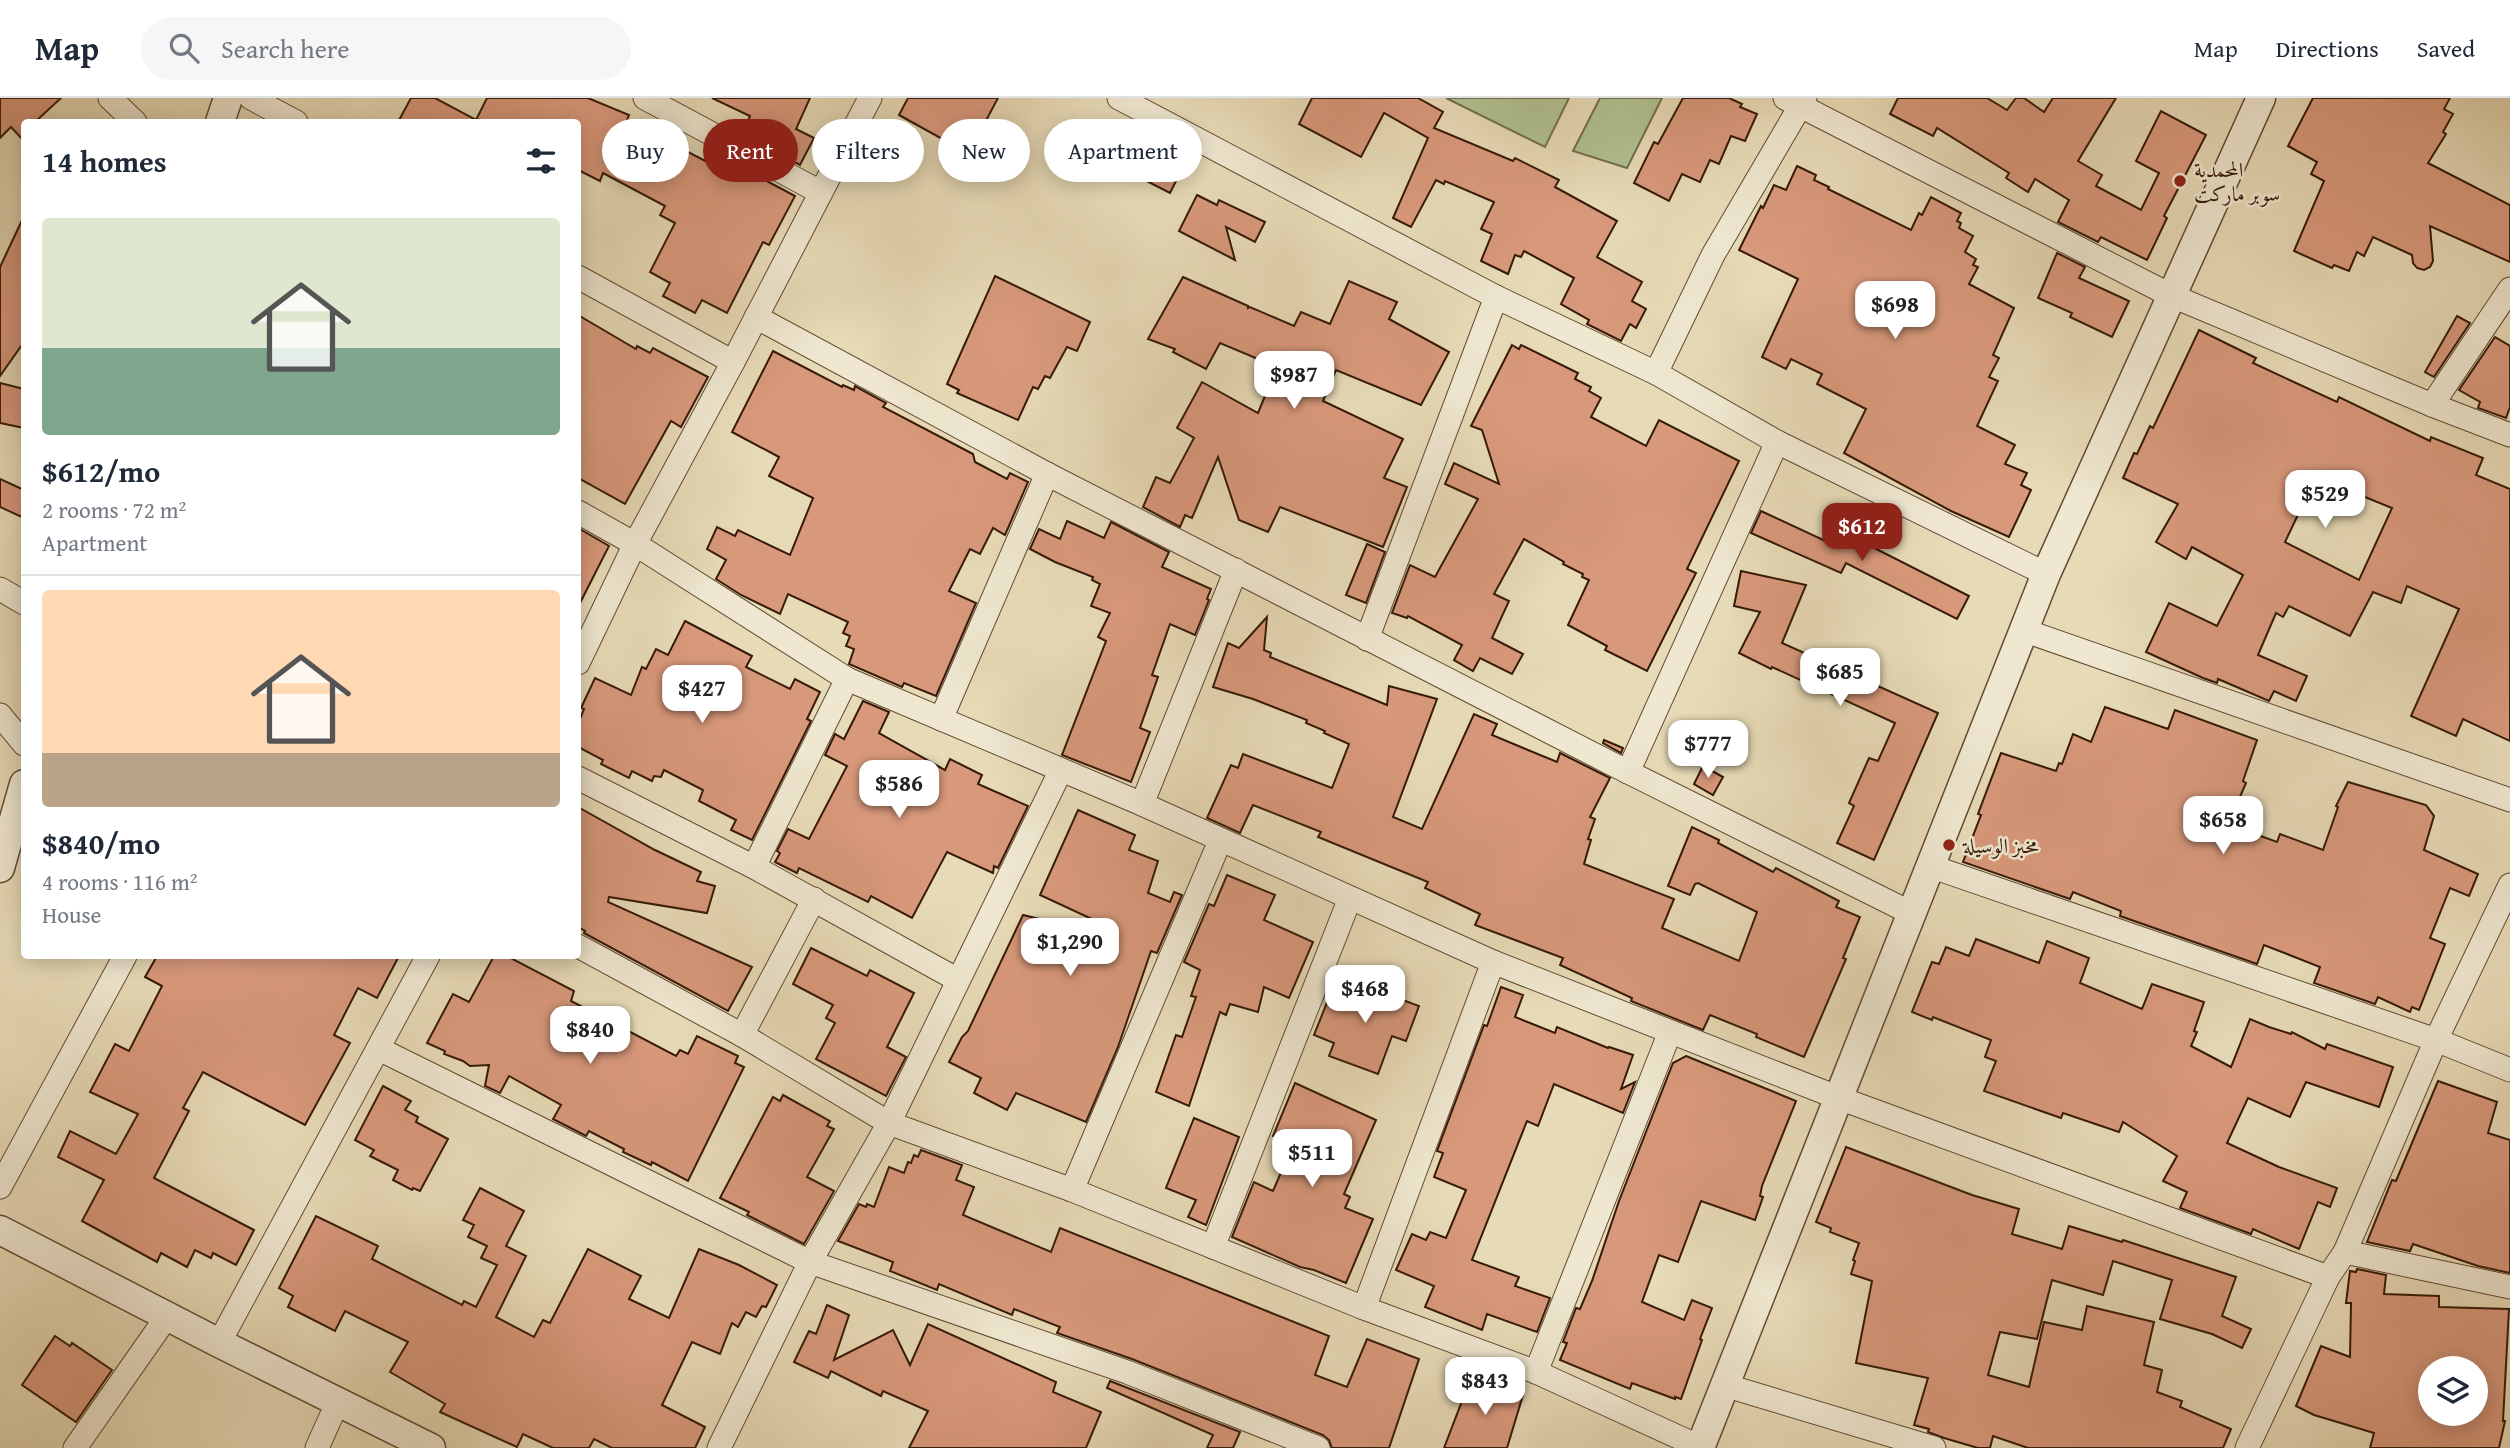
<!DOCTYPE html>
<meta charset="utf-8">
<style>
:root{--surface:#fff;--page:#f6f6f7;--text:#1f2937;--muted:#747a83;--line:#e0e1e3;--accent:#8f2418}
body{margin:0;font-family:"Gentium Book Plus",Amiri,serif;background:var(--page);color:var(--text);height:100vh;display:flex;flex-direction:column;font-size:26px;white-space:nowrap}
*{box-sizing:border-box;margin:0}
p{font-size:23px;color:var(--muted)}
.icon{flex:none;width:38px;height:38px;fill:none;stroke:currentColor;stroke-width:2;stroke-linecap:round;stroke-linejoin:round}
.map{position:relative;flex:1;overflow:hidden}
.panel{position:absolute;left:21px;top:21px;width:560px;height:840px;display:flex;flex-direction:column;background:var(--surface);border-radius:7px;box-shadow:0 4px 18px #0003}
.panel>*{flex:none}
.top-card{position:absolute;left:602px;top:21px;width:665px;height:63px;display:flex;gap:14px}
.tools{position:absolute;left:2418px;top:1258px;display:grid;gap:14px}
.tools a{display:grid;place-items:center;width:70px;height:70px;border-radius:50%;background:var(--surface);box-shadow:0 4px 18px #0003;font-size:35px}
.price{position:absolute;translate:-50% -60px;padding:0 16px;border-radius:14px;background:#fff;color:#222;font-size:23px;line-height:46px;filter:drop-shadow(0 2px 4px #0008)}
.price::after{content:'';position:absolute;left:50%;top:42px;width:21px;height:16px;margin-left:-10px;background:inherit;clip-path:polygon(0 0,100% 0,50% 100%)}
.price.current{background:var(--accent);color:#fff}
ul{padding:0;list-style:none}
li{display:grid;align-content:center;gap:14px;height:371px;padding:0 21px}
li+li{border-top:2px solid var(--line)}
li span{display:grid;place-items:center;height:217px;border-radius:7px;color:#555}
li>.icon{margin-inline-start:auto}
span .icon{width:126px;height:126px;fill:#fffc;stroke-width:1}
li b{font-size:30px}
h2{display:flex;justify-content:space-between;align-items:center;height:84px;padding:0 21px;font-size:30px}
.chip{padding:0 24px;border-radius:32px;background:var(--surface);box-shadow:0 4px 18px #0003;font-size:24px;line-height:63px}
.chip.current{background:var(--accent);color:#fff}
header{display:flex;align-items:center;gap:42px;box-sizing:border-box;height:98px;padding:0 35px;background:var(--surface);border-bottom:2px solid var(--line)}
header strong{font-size:33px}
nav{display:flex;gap:38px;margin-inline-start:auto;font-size:24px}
.search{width:490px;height:63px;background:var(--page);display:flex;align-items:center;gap:18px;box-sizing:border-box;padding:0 24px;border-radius:38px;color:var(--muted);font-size:26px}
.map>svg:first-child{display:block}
.green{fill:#b1c191;stroke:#746e4c;stroke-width:2}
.building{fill:#d8987b;stroke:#361a07;stroke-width:2;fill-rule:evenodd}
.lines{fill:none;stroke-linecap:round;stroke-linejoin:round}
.minor-casing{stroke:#624a33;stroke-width:25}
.tertiary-casing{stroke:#624a33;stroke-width:31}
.minor{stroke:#efe7d0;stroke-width:23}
.tertiary{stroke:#efe7d0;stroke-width:28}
.poi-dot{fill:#8f2418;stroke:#efe7d0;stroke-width:2.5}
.labels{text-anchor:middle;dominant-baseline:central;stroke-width:5;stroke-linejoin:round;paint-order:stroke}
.poi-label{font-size:21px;fill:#361a07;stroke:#efe7d0;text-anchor:start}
</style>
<header>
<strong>Map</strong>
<div class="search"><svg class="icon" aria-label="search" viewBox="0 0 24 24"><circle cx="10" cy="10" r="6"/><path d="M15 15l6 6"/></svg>Search here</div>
<nav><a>Map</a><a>Directions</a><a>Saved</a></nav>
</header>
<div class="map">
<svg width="2510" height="1350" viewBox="0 0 2510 1350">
<rect width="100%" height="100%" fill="#e7dab6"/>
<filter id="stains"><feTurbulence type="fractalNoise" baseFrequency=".00286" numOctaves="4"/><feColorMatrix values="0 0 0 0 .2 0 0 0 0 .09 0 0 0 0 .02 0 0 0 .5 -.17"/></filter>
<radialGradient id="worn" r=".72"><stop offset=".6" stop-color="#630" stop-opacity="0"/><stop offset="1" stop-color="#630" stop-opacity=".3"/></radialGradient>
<g class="green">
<polygon points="1446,0 1569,0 1545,49"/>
<polygon points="1600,0 1662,0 1627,70 1573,53"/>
</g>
<g class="building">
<polygon points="0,0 61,0 35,24 24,24 24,43 11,29 0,40"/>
<polygon points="411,0 435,0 476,22 487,0 588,0 629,17 627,22 707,64 712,54 795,98 769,147 763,144 727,215 702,202 695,215 663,198 670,185 650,174 675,125 660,117 665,108 603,75 600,83 578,72 578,24 398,24"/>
<polygon points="712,0 810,0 796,31 814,40 800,67 742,36 750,18"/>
<polygon points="908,0 998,0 982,30 988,33 977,54 971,51 970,54 965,51 960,63 941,55 946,43 899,17"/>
<polygon points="1312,0 1418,0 1443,14 1434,30 1513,63 1515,60 1559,82 1555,89 1617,123 1597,159 1642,184 1632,203 1646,211 1636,230 1630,226 1621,243 1587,226 1589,222 1561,206 1574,180 1524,153 1521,159 1515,157 1508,176 1481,163 1492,136 1481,131 1494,104 1445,83 1444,86 1436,82 1411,129 1393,120 1428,40 1384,15 1361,59 1299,26"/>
<polygon points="1683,0 1729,0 1742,6 1740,9 1757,16 1745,43 1731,38 1719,66 1710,62 1700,84 1682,76 1669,103 1634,85 1654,44 1658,46"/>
<polygon points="1898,0 1987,0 2007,12 2016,0 2024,0 2044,14 2053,0 2116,0 2078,63 2102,77 2096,88 2141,112 2159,75 2136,63 2161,13 2206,37 2164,118 2167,120 2147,162 2101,139 2098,144 2058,124 2069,102 2035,81 2028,94 2006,80 2009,75 1937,30 1933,38 1890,16"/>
<polygon points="2313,0 2450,0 2444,11 2453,16 2443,34 2446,36 2428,65 2510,107 2510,164 2430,128 2433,163 2430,169 2424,172 2417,170 2413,165 2412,157 2373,139 2364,158 2357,154 2349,173 2334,167 2332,170 2294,153 2324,83 2311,76 2317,64 2288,48"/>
<polygon points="1133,46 1182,71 1170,95 1121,70"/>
<polygon points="1797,68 1816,77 1814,82 1829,89 1828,91 1911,132 1919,115 1922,117 1931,99 1961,115 1957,123 1961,125 1959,130 1973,138 1965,154 1976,161 1973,167 1978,169 1969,186 2014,210 1993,257 1999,260 1989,279 1998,283 1977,328 2015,347 2005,366 2027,375 2021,387 2031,392 2009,439 1951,413 1844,355 1866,311 1817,286 1822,276 1791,261 1786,271 1762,259 1798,181 1739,152 1761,108 1763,110 1774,87 1786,92"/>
<polygon points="1197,97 1217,107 1219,102 1265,124 1255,144 1226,129 1235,162 1179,133"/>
<polygon points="24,118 24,244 0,278 0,169"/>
<polygon points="2057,155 2085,169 2079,180 2129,203 2112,239 2070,219 2072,215 2038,200"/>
<polygon points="995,178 1090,224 1077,253 1067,249 1050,280 1045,278 1038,291 1033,289 1018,322 957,295 959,292 947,286"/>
<polygon points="1183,179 1248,208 1248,210 1250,209 1294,228 1301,214 1330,226 1349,183 1397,204 1389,221 1449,254 1421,307 1336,272 1323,303 1403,341 1384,380 1407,389 1383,449 1280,409 1268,434 1239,422 1218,359 1192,420 1185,417 1180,429 1143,409 1156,379 1170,385 1194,340 1177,330 1202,284 1258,315 1277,269 1220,245 1206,271 1173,254 1175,251 1148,241"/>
<polygon points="578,217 636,251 637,248 650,255 653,250 708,279 681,329 671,323 625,406 578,380"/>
<polygon points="2457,218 2470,225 2434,279 2425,274"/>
<path d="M2199,232l57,28 -3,5 84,39 2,-5 91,44 1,-4 52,21 -7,17 34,14v252l-47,-22 -7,17 -45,-20 48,-107 -52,-23 -6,17 -28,-11 -23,44 -61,-30 -6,11 -7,-4 -18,42 49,21 -11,25 -22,-10 -5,10 -51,-22 -1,4 -14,-5 -57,-26 23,-49 48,23 26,-51 -51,-28 -6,12 -30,-17 22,-38 -55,-26 11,-25 3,1 13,-28 3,2zM2316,379l76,31 -33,72 -74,-38z"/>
<polygon points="2495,239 2510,248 2510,309 2506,320 2478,310 2480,304 2459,292"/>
<polygon points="1512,247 1519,251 1521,247 1578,275 1575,281 1591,289 1589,293 1601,300 1591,319 1646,348 1659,322 1739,363 1687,471 1696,475 1647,573 1605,552 1607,548 1568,527 1589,482 1582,479 1583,476 1563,466 1564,464 1524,441 1494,496 1509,503 1492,540 1523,556 1512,576 1480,560 1473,573 1454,562 1462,547 1408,518 1407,520 1392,515 1410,467 1435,479 1478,401 1445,386 1454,365 1499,386 1482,332 1471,328"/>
<polygon points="773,253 842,289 843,287 854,292 855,288 886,305 883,309 973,356 975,364 1007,381 1010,375 1028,384 1005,437 993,430 980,456 970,451 949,493 976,505 936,598 904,585 902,589 849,566 854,551 846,548 850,538 843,535 848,524 788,496 780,516 741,497 716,481 726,462 707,451 717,429 735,438 738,432 790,457 813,400 769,378 779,359 732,334"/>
<polygon points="0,285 24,291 24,330 0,325"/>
<polygon points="0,381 24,392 24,420 0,409"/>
<polygon points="1761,413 1836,448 1843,434 1969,498 1957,521 1846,465 1841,475 1751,435"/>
<polygon points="1067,423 1104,440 1111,424 1169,454 1162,469 1211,491 1207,501 1209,502 1195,537 1170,526 1152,577 1158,579 1140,630 1150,634 1131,684 1062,657 1106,543 1098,539 1110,515 1091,508 1100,486 1092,482 1093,479 1055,464 1030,451 1039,431 1060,441"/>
<polygon points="578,430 609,448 578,509"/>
<polygon points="1367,446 1385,454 1366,505 1346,497"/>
<polygon points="1741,473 1806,487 1782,545 1938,615 1874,762 1837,745 1854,708 1849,705 1869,660 1878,663 1895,625 1772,569 1771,571 1739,555 1760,514 1734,508"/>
<polygon points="1267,519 1264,552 1271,555 1270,559 1387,607 1389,588 1437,601 1393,719 1422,731 1474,616 1497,626 1492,637 1557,664 1560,655 1610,680 1590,719 1595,721 1588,741 1591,742 1584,766 1674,801 1662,830 1739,863 1757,814 1698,785 1695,786 1690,797 1668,788 1692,729 1719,742 1718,745 1773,774 1776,770 1839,803 1836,809 1860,819 1843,860 1846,861 1804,959 1756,939 1757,936 1710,917 1703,932 1631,903 1632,900 1560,867 1563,860 1475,827 1480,816 1425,790 1428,784 1318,739 1321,734 1253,707 1240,735 1207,720 1231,667 1238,670 1243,656 1332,690 1349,646 1324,635 1325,633 1306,625 1307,622 1253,601 1213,589 1228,545 1239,550"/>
<polygon points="685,523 752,558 746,569 790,591 795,581 820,594 807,621 811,623 752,742 731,732 736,722 699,703 703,692 664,672 661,679 654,678 652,683 632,673 629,680 601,666 603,662 578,649 578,626 584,611 581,610 595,580 631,597 642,569 646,571 656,551 668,557"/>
<polygon points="863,603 889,614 879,635 945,672 950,661 982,677 978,686 1028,708 998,770 994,768 993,775 947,754 912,820 871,798 868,804 799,770 797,775 775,764 780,755 777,753 788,731 809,741 847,668 825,657 835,636 844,641"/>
<polygon points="2105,609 2168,631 2175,612 2257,642 2243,683 2246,685 2236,708 2239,709 2233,728 2277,744 2280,736 2323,752 2338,709 2336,708 2348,684 2426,707 2434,718 2424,752 2478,776 2469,798 2450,790 2430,840 2445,846 2419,912 2412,909 2410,914 2378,899 2375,906 2314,885 2320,869 2264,847 2257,866 2120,818 2121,813 2073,794 2070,801 1963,764 1981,717 1978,716 2001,655 2056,673 2059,665 2062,666 2073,636 2091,644"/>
<polygon points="1604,642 1623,650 1621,655 1603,645"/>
<polygon points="1703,668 1723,679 1713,697 1694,686"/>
<polygon points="578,709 655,752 701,774 697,783 715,788 707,815 609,799 608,804 752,869 728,913 584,835 585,833 578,829"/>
<polygon points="1078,712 1135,737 1129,752 1158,763 1148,795 1170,804 1174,794 1182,797 1157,855 1151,853 1118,949 1086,1024 1016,995 1007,1012 974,995 981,980 949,964 962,939 968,933 1023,817 1088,833 1092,821 1040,797"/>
<polygon points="1227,777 1275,797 1264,822 1313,844 1289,900 1264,889 1258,914 1230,906 1226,917 1220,914 1189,1008 1156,994 1176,937 1182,939 1196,899 1191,898 1200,872 1184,864 1209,806 1214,808"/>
<polygon points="1976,841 2039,865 2047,843 2089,860 2080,885 2142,911 2152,886 2204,904 2194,933 2197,934 2191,948 2231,969 2250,921 2269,929 2291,936 2292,934 2325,951 2327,946 2393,969 2379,1009 2306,984 2290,1019 2248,1000 2227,1045 2279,1069 2337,1090 2330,1109 2318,1104 2299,1151 2253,1131 2251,1136 2180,1110 2187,1094 2163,1083 2177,1058 2123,1024 2119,1034 2063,1015 2061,1020 1984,993 1996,963 1985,959 1991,942 1933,919 1932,922 1912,914 1932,864 1939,866 1946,849 1969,858"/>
<polygon points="811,850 867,878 870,872 914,895 887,949 906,959 886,998 816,961 835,925 826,920 833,907 793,886"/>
<polygon points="157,858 399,858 377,900 358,890 334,937 350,945 305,1027 203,974 183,1010 189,1013 154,1080 254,1132 236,1167 213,1155 211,1160 195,1152 187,1169 161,1155 157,1164 82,1123 104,1082 58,1059 70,1033 116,1056 138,1016 90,994 115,946 129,953 162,888 145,879"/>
<polygon points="494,858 507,858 574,893 571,903 676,958 680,952 688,956 697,938 738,958 735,965 744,969 688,1083 652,1064 651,1067 623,1054 624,1051 589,1033 586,1038 553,1021 561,1007 509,978 500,995 485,988 489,967 470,968 463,963 444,956 445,953 427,945 453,896 469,904"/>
<polygon points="1344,880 1419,908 1406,943 1392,938 1378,976 1329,958 1334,945 1314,937 1328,902 1335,905"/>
<polygon points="1501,889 1523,897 1515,919 1555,935 1557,929 1608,950 1609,949 1633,957 1621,991 1635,984 1623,1015 1554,986 1538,1028 1527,1023 1472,1162 1519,1179 1515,1188 1550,1200 1537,1234 1487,1216 1482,1232 1425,1209 1434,1188 1396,1172 1412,1136 1426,1142 1430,1134 1446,1140 1466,1092 1434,1079 1443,1055 1437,1053 1484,927 1487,928"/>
<polygon points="1686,958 1796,1003 1762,1088 1760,1098 1763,1099 1755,1122 1701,1103 1678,1164 1659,1157 1642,1204 1684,1222 1692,1202 1712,1210 1700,1241 1702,1242 1681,1301 1675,1299 1675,1301 1632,1285 1630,1291 1560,1262 1567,1245 1563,1244 1576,1210 1580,1211 1592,1183 1619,1103 1673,965"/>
<polygon points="2438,983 2497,1004 2488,1035 2510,1042 2510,1175 2478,1168 2413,1146 2410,1153 2367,1144 2392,1082 2396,1083"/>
<polygon points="1295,985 1376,1022 1344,1096 1350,1099 1345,1110 1373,1121 1346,1185 1314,1172 1300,1169 1232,1139 1254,1084 1273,1093 1293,1047 1273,1038"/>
<polygon points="383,988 411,1003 405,1012 418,1019 416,1024 448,1041 420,1093 413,1090 412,1092 393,1082 398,1072 370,1058 374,1052 355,1042"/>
<polygon points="783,997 830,1023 827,1028 834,1031 807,1079 834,1093 804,1146 747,1117 749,1114 720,1100 773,999 780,1003"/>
<polygon points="1194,1020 1239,1039 1206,1127 1188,1119 1196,1102 1166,1090"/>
<polygon points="1846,1049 1972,1097 2019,1111 2012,1136 2062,1151 2069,1128 2122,1144 2123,1142 2236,1179 2222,1218 2251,1231 2242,1250 2212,1236 2160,1221 2172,1182 2113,1163 2103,1197 2052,1182 2037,1241 2000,1234 1988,1277 2029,1289 2044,1224 2082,1232 2087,1208 2154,1224 2144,1267 2162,1272 2157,1294 2182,1303 2180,1309 2231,1331 2223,1350 2028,1350 1993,1338 1990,1350 1978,1350 1944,1340 1928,1334 1929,1331 1914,1327 1928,1280 1856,1265 1872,1183 1851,1176 1855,1163 1853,1162 1859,1145 1830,1134 1831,1130 1816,1124"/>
<polygon points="921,1052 962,1067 956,1082 974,1089 963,1117 1051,1154 1060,1130 1329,1238 1315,1277 1347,1289 1367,1241 1419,1261 1389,1350 1332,1350 1329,1342 1323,1337 1132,1261 1057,1235 1060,1229 1014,1211 1012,1217 939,1186 937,1192 890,1173 893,1164 838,1143 859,1106 866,1109 867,1106 874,1109 889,1069 904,1075 908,1064 911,1065 914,1057 918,1059"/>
<polygon points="480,1090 524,1113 506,1148 526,1158 496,1219 534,1239 543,1222 550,1225 588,1151 641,1178 629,1201 669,1220 699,1151 739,1167 777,1187 766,1209 762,1208 756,1219 746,1214 738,1229 732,1225 720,1256 692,1244 662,1307 705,1329 695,1350 612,1350 594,1341 589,1350 553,1350 523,1336 517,1349 440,1314 445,1306 390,1274 408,1244 345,1213 335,1233 288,1209 293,1198 279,1190 316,1118 378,1148 372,1161 462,1207 464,1203 476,1209 497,1167 481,1160 487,1148 468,1139 474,1127 463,1122"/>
<path d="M2357,1171l29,6 -2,19 55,2v11l70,2 -6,112h2l-6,27h-129l4,-15 -60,-18 -18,-9 25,-60 29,11 1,-54h-5l4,-32 6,1zM2431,1270h45v46h-45z"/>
<polygon points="827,1207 849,1217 834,1262 893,1232 910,1267 928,1226 1056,1284 1053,1294 1101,1314 1086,1350 909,1350 928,1313 883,1293 881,1298 831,1273 828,1280 794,1264 809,1233 816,1236"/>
<polygon points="55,1238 70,1248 72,1245 112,1272 76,1324 22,1287"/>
<polygon points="1472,1277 1523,1297 1507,1350 1444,1350"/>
<polygon points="1110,1283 1240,1334 1233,1350 1207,1350 1213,1337 1107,1290"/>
</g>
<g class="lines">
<defs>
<g id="minor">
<polyline points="110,0 135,24"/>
<polyline points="251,0 296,24"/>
<polyline points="645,0 820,94"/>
<polyline points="1119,0 1496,199 1656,275 1777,344 2046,476"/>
<polyline points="1785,0 2170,197 2432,307 2510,337"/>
<polyline points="578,179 733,264"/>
<polyline points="756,219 1047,376 1628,674 1911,815"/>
<polyline points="1656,275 1713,157 1805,0"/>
<polyline points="2432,307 2510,191"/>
<polyline points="578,414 635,446 847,581 1142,706 1493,864 1839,1000 2328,1179"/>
<polyline points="0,491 24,505"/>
<polyline points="2023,532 2510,702"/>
<polyline points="1367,541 1496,199"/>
<polyline points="578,565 635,446 733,264 870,0"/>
<polyline points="0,617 24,646"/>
<polyline points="941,621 1047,376"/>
<polyline points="1628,674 1777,344"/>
<polyline points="578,680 754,769 958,882"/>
<polyline points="1142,706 1236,472"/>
<polyline points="1930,768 2436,942 2510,972"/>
<polyline points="754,769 847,581"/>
<polyline points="578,848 742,937 889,1025 1072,1092 1364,1210 1536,1274 1700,1349"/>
<polyline points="742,937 814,801"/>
<polyline points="379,951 810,1164 1127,1274 1318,1350"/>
<polyline points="0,1089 125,858"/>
<polyline points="1072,1092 1220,743"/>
<polyline points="1213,1149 1350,800"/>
<polyline points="2345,1154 2510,1189"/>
<polyline points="1364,1210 1493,864"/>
<polyline points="219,1245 428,858"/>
<polyline points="1536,1274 1670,934"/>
<polyline points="1724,1287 1934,1350"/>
<polyline points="75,1350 168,1217"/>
<polyline points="317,1350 338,1303"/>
<polyline points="719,1350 810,1164 889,1025 1061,672"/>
<polyline points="2247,1350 2328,1179 2345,1154 2436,942 2510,787"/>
</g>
<g id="tertiary">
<polyline points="220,24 228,0"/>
<polyline points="0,770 24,686"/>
<polyline points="0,1132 219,1245 431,1350"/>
<polyline points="1700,1350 2046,476 2261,0"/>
</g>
</defs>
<use href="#minor" class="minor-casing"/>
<use href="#tertiary" class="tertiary-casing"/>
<use href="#minor" class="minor"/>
<use href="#tertiary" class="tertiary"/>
</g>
<g class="poi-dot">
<circle cx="2180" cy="83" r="7"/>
<circle cx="1949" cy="747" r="7"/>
</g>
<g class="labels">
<g class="poi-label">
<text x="2194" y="71">المحمدية<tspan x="2194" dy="24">سوبر ماركت</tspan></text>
<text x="1963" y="747">مخبز الوسيلة</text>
</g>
</g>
<rect width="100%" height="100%" filter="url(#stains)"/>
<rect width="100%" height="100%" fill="url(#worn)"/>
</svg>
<div class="tools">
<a><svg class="icon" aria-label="layers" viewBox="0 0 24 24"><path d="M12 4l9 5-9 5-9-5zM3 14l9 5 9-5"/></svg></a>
</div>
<b class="price" style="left:1895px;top:243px">$698</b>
<b class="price" style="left:1294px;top:313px">$987</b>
<b class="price" style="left:2325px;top:432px">$529</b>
<b class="price current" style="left:1862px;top:465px">$612</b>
<b class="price" style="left:1840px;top:610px">$685</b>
<b class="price" style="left:702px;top:627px">$427</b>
<b class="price" style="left:1708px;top:682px">$777</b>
<b class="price" style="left:899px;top:722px">$586</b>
<b class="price" style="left:2223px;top:758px">$658</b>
<b class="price" style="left:1070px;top:880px">$1,290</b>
<b class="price" style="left:1365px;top:927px">$468</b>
<b class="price" style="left:590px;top:968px">$840</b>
<b class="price" style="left:1312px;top:1091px">$511</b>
<b class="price" style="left:1485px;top:1319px">$843</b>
<div class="top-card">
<a class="chip">Buy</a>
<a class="chip current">Rent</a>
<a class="chip">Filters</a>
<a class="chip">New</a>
<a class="chip">Apartment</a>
</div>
<section class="panel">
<h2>14 homes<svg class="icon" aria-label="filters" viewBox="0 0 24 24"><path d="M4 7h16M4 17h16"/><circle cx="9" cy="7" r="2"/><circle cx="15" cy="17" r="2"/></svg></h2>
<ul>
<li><span style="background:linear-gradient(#dfe7d0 60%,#7fa58c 0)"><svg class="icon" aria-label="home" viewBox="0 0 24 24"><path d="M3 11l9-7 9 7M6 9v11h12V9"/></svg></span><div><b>$612/mo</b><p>2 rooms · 72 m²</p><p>Apartment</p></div></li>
<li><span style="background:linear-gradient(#ffd9b3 75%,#b9a48a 0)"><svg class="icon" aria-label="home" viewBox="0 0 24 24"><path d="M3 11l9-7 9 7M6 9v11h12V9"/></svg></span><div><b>$840/mo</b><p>4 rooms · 116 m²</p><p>House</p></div></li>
</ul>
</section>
</div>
